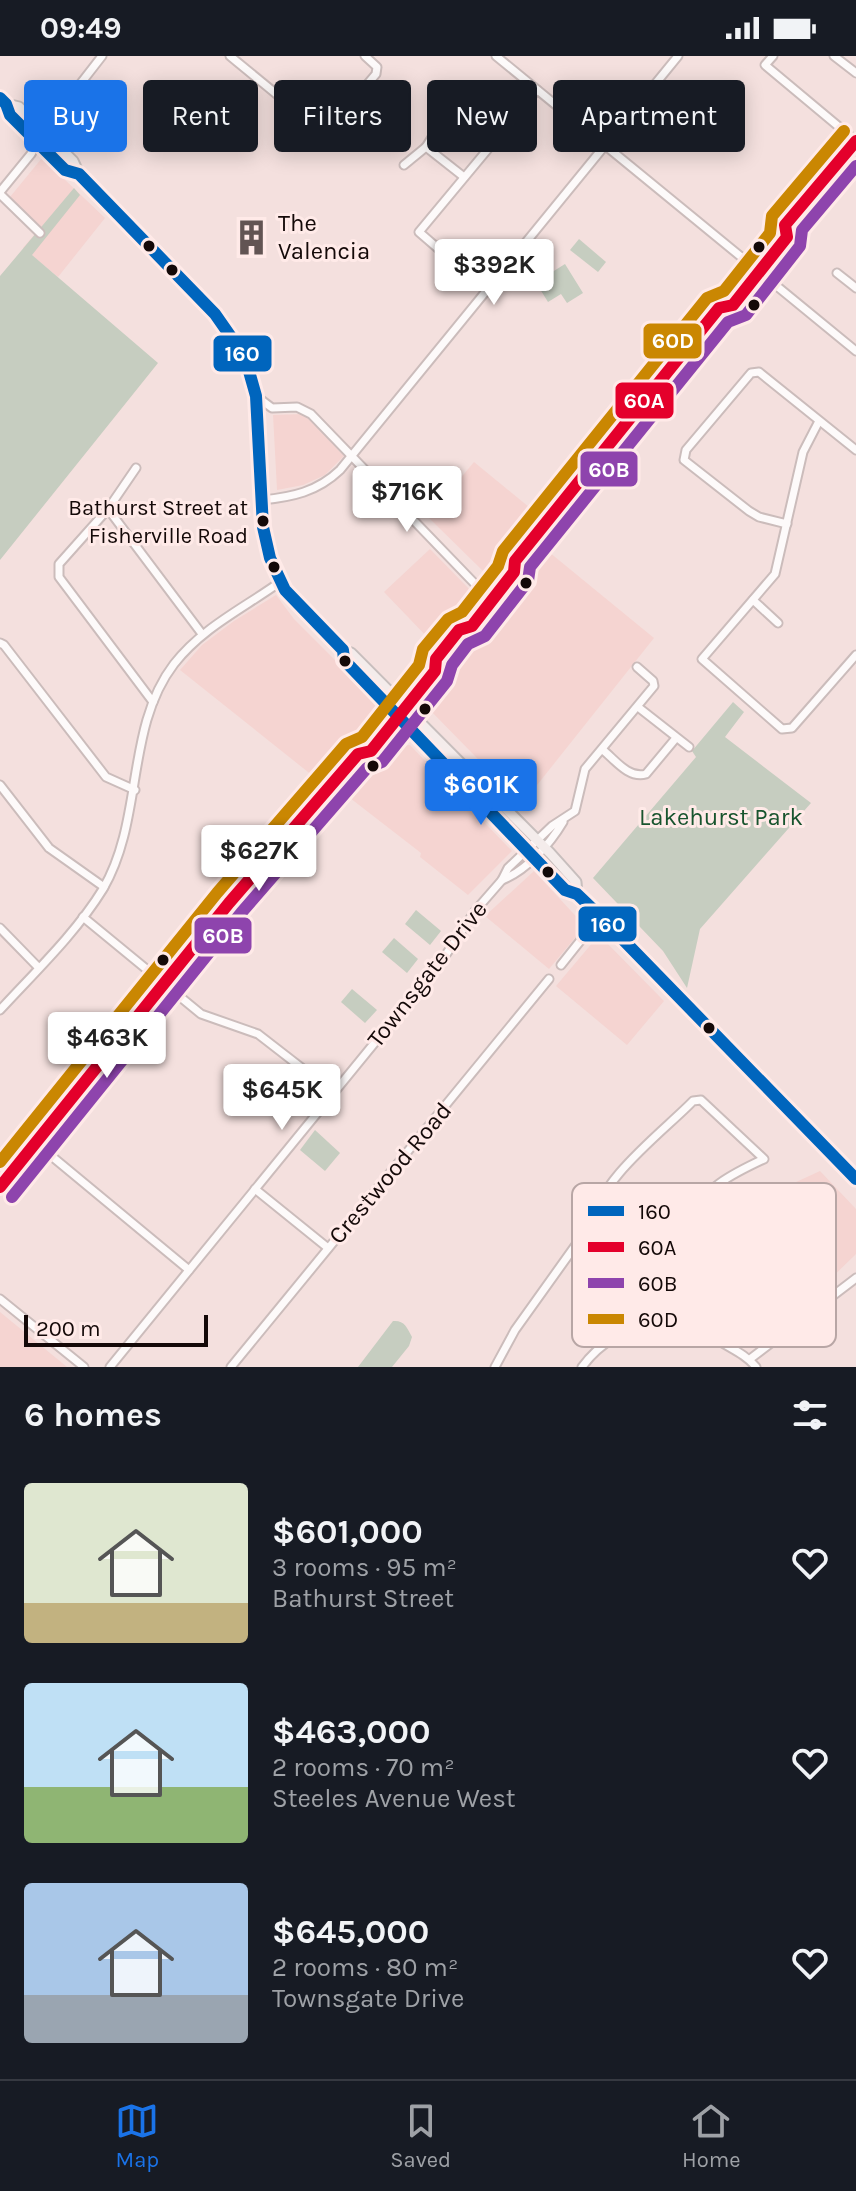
<!DOCTYPE html>
<meta charset="utf-8">
<style>
:root{--surface:#171b24;--page:#20242c;--text:#f1f3f6;--muted:#9ea1a6;--line:#363941;--accent:#1a73e8}
body{margin:0;font-family:Karla,sans-serif;background:var(--page);color:var(--text);height:100vh;display:flex;flex-direction:column;font-size:30px;white-space:nowrap}
*{box-sizing:border-box;margin:0}
p{font-size:26px;color:var(--muted)}
.icon{flex:none;width:44px;height:44px;fill:none;stroke:currentColor;stroke-width:2;stroke-linecap:round;stroke-linejoin:round}
.map{position:relative;height:1311px;overflow:hidden}
.side{display:flex;flex-direction:column;background:var(--surface);flex:1}
.side>*{flex:none}
.guide{position:absolute;left:24px;top:24px;width:808px;height:72px;display:flex;gap:16px}
.scale{position:absolute;left:24px;bottom:20px;width:184px;box-sizing:border-box;padding-left:8px;border:4px solid #140908;border-top:0;font-size:22px;line-height:28px;white-space:nowrap;color:#140908;-webkit-text-stroke:6px #ffeae8;paint-order:stroke}
.price{position:absolute;translate:-50% -68px;padding:0 18px;border-radius:8px;background:#fff;color:#222;font-size:26px;line-height:52px;filter:drop-shadow(0 2px 4px #0008)}
.price::after{content:'';position:absolute;left:50%;top:48px;width:24px;height:18px;margin-left:-12px;background:inherit;clip-path:polygon(0 0,100% 0,50% 100%)}
.price.selected{background:var(--accent);color:#fff}
ul{padding:0;list-style:none}
li{display:flex;align-items:center;gap:24px;height:200px;padding:0 24px}
li span{display:grid;place-items:center;flex:none;width:224px;height:160px;border-radius:8px;color:#555}
li>.icon{margin-inline-start:auto}
span .icon{width:96px;height:96px;fill:#fffc;stroke-width:1}
li b{font-size:34px}
h2{display:flex;justify-content:space-between;align-items:center;height:96px;padding:0 24px;font-size:34px}
.tag{padding:0 28px;border-radius:8px;background:var(--surface);box-shadow:0 4px 20px #0003;font-size:28px;line-height:72px}
.tag.selected{background:var(--accent);color:#fff}
.status{display:flex;justify-content:space-between;align-items:center;height:56px;padding:0 40px;background:var(--surface);direction:ltr}
.status svg{height:22px;fill:currentColor}
.tabs{display:flex;justify-content:space-around;align-items:center;height:112px;border-top:2px solid var(--line);background:var(--surface);font-size:22px;color:var(--muted)}
.tabs a{display:grid;justify-items:center;gap:4px}
.tabs .selected{color:var(--accent)}
.map>svg:first-child{display:block}
.built{fill:#f5d4d1}
.green{fill:#c6cdc0}
.lines{fill:none;stroke-linecap:round;stroke-linejoin:round}
.minor-casing{stroke:#cbbcbb;stroke-width:11}
.major-casing{stroke:#c7bebd;stroke-width:13}
.minor{stroke:#fdfafa;stroke-width:7}
.major{stroke:#f4eceb;stroke-width:9}
.bus-1-casing{stroke:#ffeae8;stroke-width:18}
.bus-2-casing{stroke:#ffeae8;stroke-width:18}
.bus-3-casing{stroke:#ffeae8;stroke-width:18}
.bus-4-casing{stroke:#ffeae8;stroke-width:18}
.bus-1{stroke:#0065bd;stroke-width:12}
.bus-2{stroke:#e4002b;stroke-width:12}
.bus-3{stroke:#8e44ad;stroke-width:12}
.bus-4{stroke:#ca8702;stroke-width:12}
.bus-dot{fill:#140908;stroke:#ffeae8;stroke-width:3}
.labels{text-anchor:middle;dominant-baseline:central;stroke-width:6;stroke-linejoin:round;paint-order:stroke}
.bus-label{font-size:22px;fill:#140908;stroke:#ffeae8;text-anchor:end}
.poi-label{font-size:24px;fill:#140908;stroke:#ffeae8;text-anchor:start}
.park-label{font-size:24px;fill:#18542e;stroke:#ffeae8}
.street-label{font-size:24px;fill:#140908;stroke:#ffeae8}
.key{fill:#ffeae8;stroke:#b8a6a5;stroke-width:2}
.key-label{font-size:22px;fill:#140908}
.line-badge{stroke:#ffeae8;stroke-width:3}
.badge-label{font-size:22px;text-anchor:middle;font-weight:bold;fill:#fff}
</style>
<div class="status"><b>09:49</b><svg viewBox="0 0 49 12"><path d="M0 12V9h3v3zM5 12V6h3v6zM10 12V3h3v9zM15 12V0h3v12zM26 1h20v11H26zM47 4h2v5h-2z"/></svg></div>
<div class="map">
<svg width="856" height="1311" viewBox="0 0 856 1311">
<rect width="100%" height="100%" fill="#f4e0de"/>
<g class="built">
<polygon points="42,102 105,162 58,221 23,192 40,172 10,141"/>
<polygon points="304,358 344,400 325,419 303,429 277,434 273,359"/>
<polygon points="474,406 535,456 484,516 428,461"/>
<polygon points="430,493 471,535 431,585 384,536"/>
<polygon points="549,496 654,582 522,748 425,649"/>
<polygon points="276,539 294,563 379,648 318,724 180,614 202,589 234,565"/>
<polygon points="410,689 512,795 468,839 420,801 421,797 350,742 392,690"/>
<polygon points="534,815 585,870 549,913 485,860"/>
<polygon points="599,879 664,945 627,989 556,930"/>
<polygon points="820,1115 856,1153 856,1198 823,1230 815,1230 770,1138"/>
<polygon points="0,1256 67,1311 0,1311"/>
</g>
<g class="green">
<polygon points="74,132 80,139 32,199 158,307 0,504 0,220"/>
<polygon points="579,183 606,206 598,216 570,194"/>
<polygon points="565,208 583,237 567,247 561,238 548,246 530,217 543,209 549,218"/>
<polygon points="733,646 744,656 725,681 811,747 700,873 687,932 663,895 593,822 696,701 692,695"/>
<polygon points="416,854 441,875 430,889 405,868"/>
<polygon points="394,882 418,903 407,917 382,896"/>
<polygon points="352,933 377,954 365,967 341,946"/>
<polygon points="315,1074 340,1097 325,1115 300,1094"/>
<path d="M393,1265c11,-1 14,6 19,16l-3,9 -17,21h-34z"/>
</g>
<g class="lines">
<defs>
<g id="minor">
<polyline points="230,0 325,78 376,18 377,11 365,0"/>
<polyline points="496,0 856,295"/>
<polyline points="773,0 765,9 856,85"/>
<polyline points="834,0 856,17"/>
<polyline points="426,91 464,121"/>
<polyline points="404,109 426,91 441,67"/>
<polyline points="0,136 31,98 43,76 102,0"/>
<polyline points="0,138 40,177"/>
<polyline points="837,217 856,232"/>
<polyline points="487,235 419,176 537,34"/>
<polyline points="256,340 272,352 297,351 311,358 476,529 493,543"/>
<polyline points="819,365 803,396 775,518 702,603 782,673 792,672 856,599"/>
<polyline points="136,412 108,453 59,508 59,521 153,646"/>
<path d="M262,444c30,-3 55,-8 78,-30l338,-414"/>
<polyline points="108,453 202,578"/>
<polyline points="787,468 759,461 749,455 684,404 686,394 751,317 759,316 856,394"/>
<polyline points="753,544 778,567"/>
<polyline points="0,587 4,589 106,721 135,734"/>
<polyline points="638,651 689,691"/>
<path d="M603,694c12,10 26,29 43,24l30,-36"/>
<polyline points="0,729 49,792 104,831"/>
<path d="M502,824c24,-9 48,-36 61,-58"/>
<polyline points="83,861 201,958 258,978 334,1037"/>
<polyline points="0,872 38,911"/>
<polyline points="561,909 600,860"/>
<path d="M0,954c35,-38 76,-77 103,-121 41,-70 22,-161 71,-225 29,-37 70,-56 106,-82"/>
<polyline points="29,1097 40,1095 49,1098 189,1214"/>
<polyline points="49,1098 45,1088 49,1074"/>
<polyline points="255,1133 328,1192"/>
<path d="M594,1168c0,-41 71,-94 99,-123l8,-1 63,59c-28,13 -66,31 -74,63l13,23 9,55 2,12 -9,22"/>
<polyline points="0,1243 84,1311"/>
<polyline points="750,1303 856,1222"/>
<polyline points="110,1311 443,903 475,855 502,824 508,812 552,770 575,755 585,713 654,630 653,625 637,611"/>
<polyline points="231,1311 549,923"/>
<polyline points="495,1311 515,1274 590,1169 594,1168 619,1186 627,1196 642,1270"/>
<path d="M582,1311c35,-47 90,-51 139,-25 13,8 25,13 35,25"/>
</g>
<g id="major">
<polyline points="0,42 6,48 10,59 65,114 79,118"/>
<polyline points="6,48 19,51 73,105 79,118 215,258 245,301 256,340 263,471 270,502 285,534 343,594 351,597 550,797 576,826 577,838"/>
<polyline points="719,252 733,249 787,181 785,169"/>
<polyline points="459,574 472,570 514,516 515,505"/>
<polyline points="343,594 344,604 565,834 577,838 600,860 856,1123"/>
<polyline points="358,698 357,686 427,605 436,603 459,574 460,561 505,507 515,505 719,252 721,241 856,85"/>
<polyline points="0,1131 229,847 358,698 371,695 435,615 436,603"/>
</g>
</defs>
<use href="#minor" class="minor-casing"/>
<use href="#major" class="major-casing"/>
<use href="#minor" class="minor"/>
<use href="#major" class="major"/>
<defs>
<polyline id="bus-1" points="0,42 6,48 10,59 65,114 79,118 215,258 245,301 256,340 263,471 270,502 285,534 343,594 344,604 565,834 577,838 600,860 856,1123"/>
<polyline id="bus-2" points="0,1131 229,847 358,698 371,695 435,615 436,603 459,574 472,570 514,516 515,505 719,252 733,249 787,181 785,169 856,85"/>
<polyline id="bus-3" points="12,1141 241,857 367,712 382,706 447,625 452,609 468,588 485,580 528,525 530,511 728,266 746,259 800,190 802,174 856,110"/>
<polyline id="bus-4" points="0,1106 217,837 346,688 362,681 419,609 423,593 448,563 462,556 498,510 503,495 707,242 724,235 770,177 772,160 844,75"/>
</defs>
<use href="#bus-1" class="bus-1-casing"/>
<use href="#bus-2" class="bus-2-casing"/>
<use href="#bus-3" class="bus-3-casing"/>
<use href="#bus-4" class="bus-4-casing"/>
<use href="#bus-1" class="bus-1"/>
<use href="#bus-2" class="bus-2"/>
<use href="#bus-3" class="bus-3"/>
<use href="#bus-4" class="bus-4"/>
</g>
<defs>
<symbol id="building-bare" viewBox="-9 -9 18 18"><path d="M-4-6H4V6H1V3H-1V6H-4ZM-2.5-4.3h1.7v1.8h-1.7ZM.8-4.3h1.7v1.8H.8ZM-2.5-1h1.7V.8h-1.7ZM.8-1h1.7V.8H.8Z" fill="#625453" stroke="#ffeae8" stroke-width="2.5" paint-order="stroke"/></symbol>
</defs>
<g fill-rule="evenodd">
<use href="#building-bare" x="226" y="156" width="51" height="51"/>
</g>
<g class="bus-dot">
<circle cx="149" cy="190" r="7"/>
<circle cx="759" cy="191" r="7"/>
<circle cx="172" cy="214" r="7"/>
<circle cx="754" cy="249" r="7"/>
<circle cx="263" cy="465" r="7"/>
<circle cx="274" cy="511" r="7"/>
<circle cx="526" cy="527" r="7"/>
<circle cx="345" cy="605" r="7"/>
<circle cx="425" cy="653" r="7"/>
<circle cx="373" cy="710" r="7"/>
<circle cx="548" cy="816" r="7"/>
<circle cx="163" cy="904" r="7"/>
<circle cx="709" cy="972" r="7"/>
</g>
<g class="labels">
<g class="bus-label">
<text x="248" y="452">Bathurst Street at<tspan x="248" dy="28">Fisherville Road</tspan></text>
</g>
<g class="poi-label">
<text x="278" y="167">The<tspan x="278" dy="28">Valencia</tspan></text>
</g>
<g class="park-label">
<text x="721" y="761">Lakehurst Park</text>
</g>
<g class="street-label">
<text transform="translate(427 918) rotate(-52)">Townsgate Drive</text>
<text transform="translate(390 1117) rotate(-50)">Crestwood Road</text>
</g>
</g>
<rect x="572" y="1127" width="264" height="164" rx="12" class="key"/>
<rect x="588" y="1150" width="36" height="10" fill="#0065bd"/>
<rect x="588" y="1186" width="36" height="10" fill="#e4002b"/>
<rect x="588" y="1222" width="36" height="10" fill="#8e44ad"/>
<rect x="588" y="1258" width="36" height="10" fill="#ca8702"/>
<g class="key-label">
<text x="638" y="1163">160</text>
<text x="638" y="1199">60A</text>
<text x="638" y="1235">60B</text>
<text x="638" y="1271">60D</text>
</g>
<g class="line-badge">
<rect x="642" y="266" width="61" height="38" rx="8" fill="#ca8702"/>
<rect x="212" y="278" width="61" height="39" rx="8" fill="#0065bd"/>
<rect x="614" y="325" width="61" height="39" rx="8" fill="#e4002b"/>
<rect x="579" y="394" width="60" height="38" rx="8" fill="#8e44ad"/>
<rect x="577" y="849" width="61" height="38" rx="8" fill="#0065bd"/>
<rect x="193" y="860" width="60" height="39" rx="8" fill="#8e44ad"/>
</g>
<g class="badge-label">
<text x="673" y="292">60D</text>
<text x="242" y="305">160</text>
<text x="644" y="352">60A</text>
<text x="609" y="421">60B</text>
<text x="608" y="876">160</text>
<text x="223" y="887">60B</text>
</g>
</svg>
<div class="scale">200 m</div>
<b class="price" style="left:494px;top:251px">$392K</b>
<b class="price" style="left:407px;top:478px">$716K</b>
<b class="price selected" style="left:481px;top:771px">$601K</b>
<b class="price" style="left:259px;top:837px">$627K</b>
<b class="price" style="left:107px;top:1024px">$463K</b>
<b class="price" style="left:282px;top:1076px">$645K</b>
<div class="guide">
<a class="tag selected">Buy</a>
<a class="tag">Rent</a>
<a class="tag">Filters</a>
<a class="tag">New</a>
<a class="tag">Apartment</a>
</div>
</div>
<section class="side">
<h2>6 homes<svg class="icon" aria-label="filters" viewBox="0 0 24 24"><path d="M4 7h16M4 17h16"/><circle cx="9" cy="7" r="2"/><circle cx="15" cy="17" r="2"/></svg></h2>
<ul>
<li><span style="background:linear-gradient(#dfe7d0 75%,#c2b280 0)"><svg class="icon" aria-label="home" viewBox="0 0 24 24"><path d="M3 11l9-7 9 7M6 9v11h12V9"/></svg></span><div><b>$601,000</b><p>3 rooms · 95 m²</p><p>Bathurst Street</p></div><svg class="icon" aria-label="heart" viewBox="0 0 24 24"><path d="M12 20l-8-8c-3-5 5-10 8-4 3-6 11-1 8 4z"/></svg></li>
<li><span style="background:linear-gradient(#bfe0f5 65%,#8fb573 0)"><svg class="icon" aria-label="home" viewBox="0 0 24 24"><path d="M3 11l9-7 9 7M6 9v11h12V9"/></svg></span><div><b>$463,000</b><p>2 rooms · 70 m²</p><p>Steeles Avenue West</p></div><svg class="icon" aria-label="heart" viewBox="0 0 24 24"><path d="M12 20l-8-8c-3-5 5-10 8-4 3-6 11-1 8 4z"/></svg></li>
<li><span style="background:linear-gradient(#a9c7e8 70%,#9aa5b1 0)"><svg class="icon" aria-label="home" viewBox="0 0 24 24"><path d="M3 11l9-7 9 7M6 9v11h12V9"/></svg></span><div><b>$645,000</b><p>2 rooms · 80 m²</p><p>Townsgate Drive</p></div><svg class="icon" aria-label="heart" viewBox="0 0 24 24"><path d="M12 20l-8-8c-3-5 5-10 8-4 3-6 11-1 8 4z"/></svg></li>
</ul>
</section>
<nav class="tabs">
<a class="selected"><svg class="icon" aria-label="map" viewBox="0 0 24 24"><path d="M3 6l6-2 6 2 6-2v14l-6 2-6-2-6 2zM9 4v14M15 6v14"/></svg>Map</a>
<a><svg class="icon" aria-label="saved" viewBox="0 0 24 24"><path d="M7 4h10v16l-5-4-5 4z"/></svg>Saved</a>
<a><svg class="icon" aria-label="home" viewBox="0 0 24 24"><path d="M3 11l9-7 9 7M6 9v11h12V9"/></svg>Home</a>
</nav>
